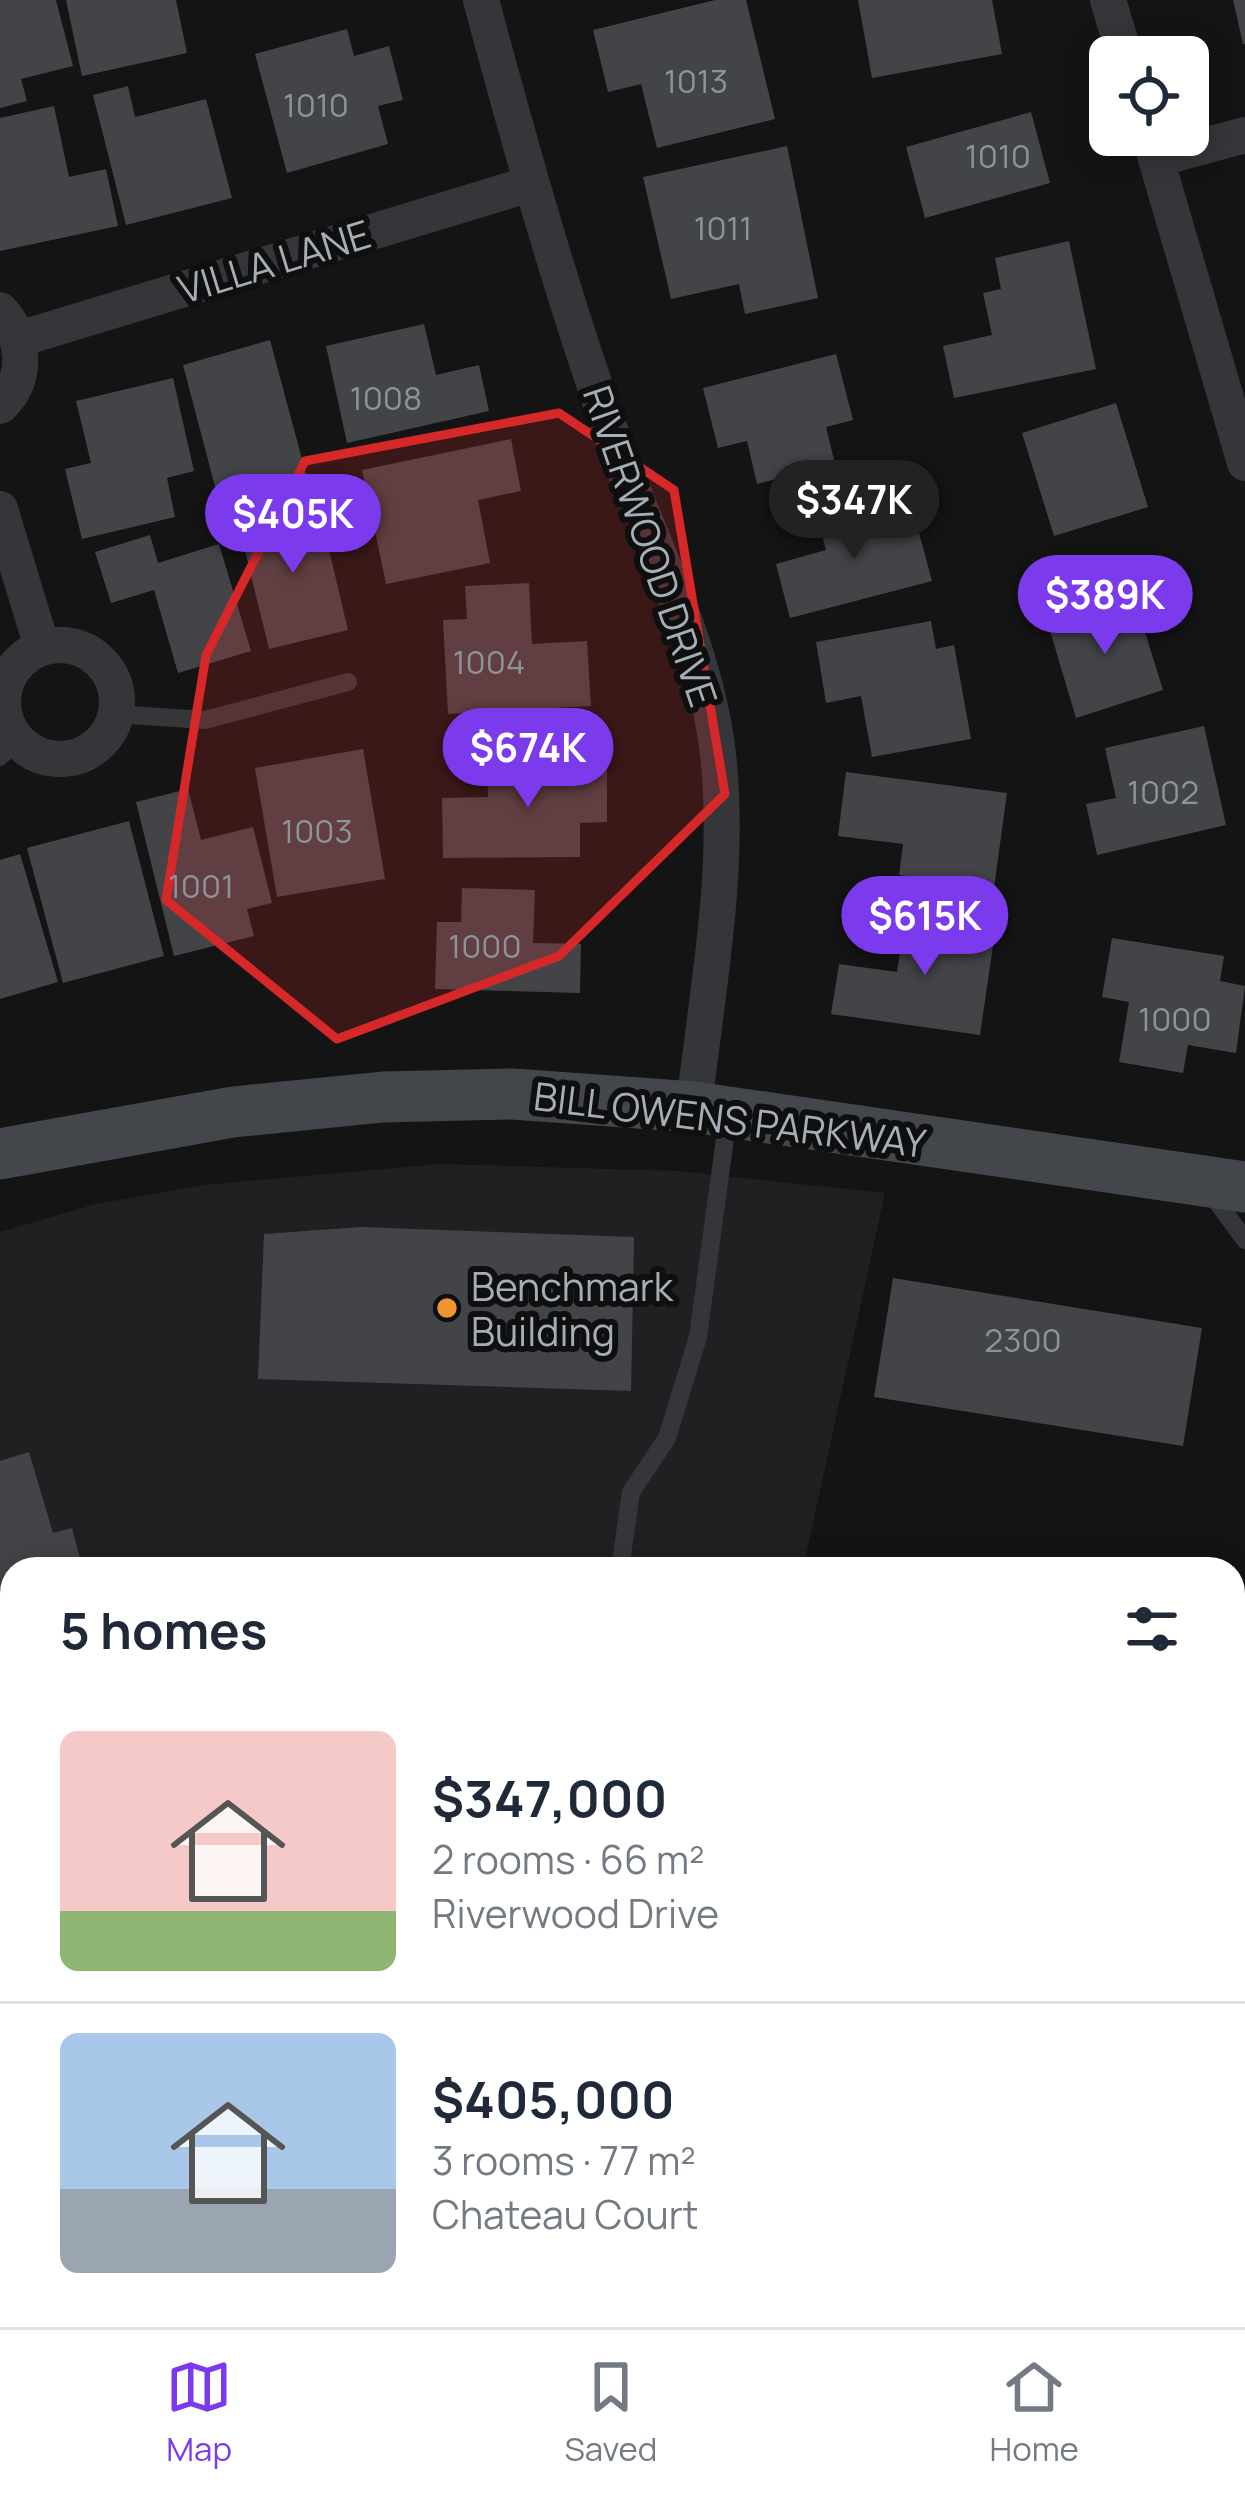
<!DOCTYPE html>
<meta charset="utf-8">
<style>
:root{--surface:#fff;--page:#f6f6f7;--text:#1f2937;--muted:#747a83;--line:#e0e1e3;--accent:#7c3aed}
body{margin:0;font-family:Manrope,sans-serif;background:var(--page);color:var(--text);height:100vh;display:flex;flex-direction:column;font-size:45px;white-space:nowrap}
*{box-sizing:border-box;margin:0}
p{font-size:39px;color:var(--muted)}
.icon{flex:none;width:66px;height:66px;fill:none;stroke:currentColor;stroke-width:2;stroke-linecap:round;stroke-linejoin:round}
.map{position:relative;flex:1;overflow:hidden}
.side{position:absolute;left:0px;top:1557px;width:1245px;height:771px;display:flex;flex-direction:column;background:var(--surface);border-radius:36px 36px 0 0;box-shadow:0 6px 30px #0003}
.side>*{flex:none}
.tools{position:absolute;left:1089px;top:36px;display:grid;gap:24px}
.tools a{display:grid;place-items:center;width:120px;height:120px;border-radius:18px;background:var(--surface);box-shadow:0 6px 30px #0003;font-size:60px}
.price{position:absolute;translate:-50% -102px;padding:0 27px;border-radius:42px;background:var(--accent);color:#fff;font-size:39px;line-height:78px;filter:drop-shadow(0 3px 6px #0008)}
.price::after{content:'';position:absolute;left:50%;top:72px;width:36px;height:27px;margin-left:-18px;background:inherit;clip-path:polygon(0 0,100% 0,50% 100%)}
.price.current{background:#222;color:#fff}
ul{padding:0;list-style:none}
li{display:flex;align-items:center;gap:36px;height:300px;padding:0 60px}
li+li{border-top:3px solid var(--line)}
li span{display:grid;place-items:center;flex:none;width:336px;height:240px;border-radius:18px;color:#555}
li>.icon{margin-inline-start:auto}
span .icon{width:144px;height:144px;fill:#fffc;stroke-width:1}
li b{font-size:51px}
h2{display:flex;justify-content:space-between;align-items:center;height:144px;padding:0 60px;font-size:51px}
.dock{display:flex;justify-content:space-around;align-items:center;height:168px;border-top:3px solid var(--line);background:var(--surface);font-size:33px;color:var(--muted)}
.dock a{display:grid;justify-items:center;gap:6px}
.dock .current{color:var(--accent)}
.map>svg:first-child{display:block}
.built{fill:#202022}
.green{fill:#202820}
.building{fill:#434448}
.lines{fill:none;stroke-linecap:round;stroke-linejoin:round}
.lane{stroke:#35363a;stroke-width:18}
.street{stroke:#35363a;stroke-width:36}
.secondary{stroke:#43464a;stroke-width:51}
.marked{fill:#d62828;fill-opacity:0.2;stroke:#d62828;stroke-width:9;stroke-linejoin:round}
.poi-dot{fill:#f09430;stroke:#0f0f10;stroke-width:4.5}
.labels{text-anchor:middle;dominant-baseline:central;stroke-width:12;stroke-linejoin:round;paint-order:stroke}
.number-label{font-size:33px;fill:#8c939a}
.street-label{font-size:39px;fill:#a5adb6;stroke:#0f0f10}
.poi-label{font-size:39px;fill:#a5adb6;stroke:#0f0f10;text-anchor:start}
</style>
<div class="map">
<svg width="1245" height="2327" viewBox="0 0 1245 2327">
<rect width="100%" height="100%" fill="#141415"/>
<polygon class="built" points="440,1164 678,1171 885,1193 803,1569 12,1569 12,1763 0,1766 0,1232 96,1204 204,1185"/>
<polygon class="green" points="1245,2162 1245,2327 259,2327 325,2316 1233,2316 1233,2164"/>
<g class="building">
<polygon points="0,0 56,0 73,66 21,79 27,101 0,108"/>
<polygon points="66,0 176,0 187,53 82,76"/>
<polygon points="715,0 746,0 775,119 657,148 641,84 608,92 593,30"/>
<polygon points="858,0 992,0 1002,54 872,78"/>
<polygon points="1233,0 1245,0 1245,44 1243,44"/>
<polygon points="347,29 354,56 389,46 403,100 378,106 388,144 287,173 255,54"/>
<polygon points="128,86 135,117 206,99 232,198 126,225 93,95"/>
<polygon points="54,106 69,177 106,169 118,226 0,251 0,118"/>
<polygon points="1031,112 1050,183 925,218 906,147"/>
<polygon points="787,146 818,298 745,314 739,284 671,299 643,177"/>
<polygon points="1069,241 1096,369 954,398 943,346 992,335 983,293 1001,289 995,258"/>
<polygon points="424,324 436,375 479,365 489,411 347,443 326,346"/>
<polygon points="270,340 306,474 218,498 183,365"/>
<polygon points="836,354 853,420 826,427 835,464 757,484 747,441 718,448 703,388"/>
<polygon points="173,378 194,471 167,478 175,517 82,539 65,469 91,463 76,401"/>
<polygon points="1116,403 1148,507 1054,536 1022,433"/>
<polygon points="511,439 521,491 478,500 490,563 386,584 362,470"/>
<polygon points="885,501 895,536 918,529 932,581 790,618 776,564 826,550 818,519"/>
<polygon points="318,503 348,630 269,649 238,522"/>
<polygon points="150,535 158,563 219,544 251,651 178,673 154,590 111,603 95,552"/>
<polygon points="529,583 532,644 587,641 591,706 448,714 443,620 467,619 465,586"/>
<polygon points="1134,597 1163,690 1076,718 1048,624"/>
<polygon points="931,621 936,649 954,645 971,739 872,757 861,696 826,703 816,642"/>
<polygon points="1204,726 1226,825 1097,855 1086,804 1116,798 1105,748"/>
<polygon points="363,749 385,879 277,897 255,768"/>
<polygon points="607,758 607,822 580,823 580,857 443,858 442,798 488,797 487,760"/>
<polygon points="846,772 1007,793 994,888 899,875 903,844 838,836"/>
<polygon points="188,789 201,840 253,827 272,903 247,909 254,936 174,956 136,802"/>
<polygon points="129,821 164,956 63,983 27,848"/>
<polygon points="20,854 58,982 0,999 0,860"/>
<polygon points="462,888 535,890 533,943 581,944 580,993 435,989 437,922 461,922"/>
<polygon points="906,912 996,925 980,1035 831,1014 839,964 897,972"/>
<polygon points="1112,938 1224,956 1220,981 1245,986 1236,1053 1188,1045 1183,1073 1119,1062 1129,1002 1102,997"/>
<polygon points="361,1227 634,1237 631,1391 258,1379 264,1234"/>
<polygon points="893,1278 1202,1328 1183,1446 874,1397"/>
<polygon points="29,1452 53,1533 72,1528 83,1569 12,1569 12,1634 0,1637 0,1461"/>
<polygon points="0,2208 11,2243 0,2247"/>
</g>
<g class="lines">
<g class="lane">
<polyline points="115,714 205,720 348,682"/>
<polyline points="0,757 17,740"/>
<polyline points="1211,1194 1245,1240"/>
<polyline points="620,1569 631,1492 667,1438 698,1337 728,1116"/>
</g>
<g class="street">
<path d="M481,0c40,149 82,298 134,444 36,100 91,203 103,310 13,117 -11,236 -24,353"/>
<polyline points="1108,0 1125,57"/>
<polyline points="1149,135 1245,463"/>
<polyline points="1156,159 1245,135"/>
<path d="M0,310c25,27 29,69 0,96"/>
<polyline points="19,339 530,184"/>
<polyline points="0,509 42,647"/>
<circle cx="60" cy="702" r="57"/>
</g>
<polyline class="secondary" points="0,1154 233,1112 383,1097 513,1094 694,1107 1245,1187"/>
</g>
<path class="marked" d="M559,413l115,77 51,304 -166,162 -222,83 -171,-139 40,-245 99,-194z"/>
<circle class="poi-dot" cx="447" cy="1308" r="12"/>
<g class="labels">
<g class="number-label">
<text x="696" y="80">1013</text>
<text x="316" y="104">1010</text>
<text x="998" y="155">1010</text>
<text x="723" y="227">1011</text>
<text x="386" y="397">1008</text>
<text x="489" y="661">1004</text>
<text x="1163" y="791">1002</text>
<text x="317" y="830">1003</text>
<text x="201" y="885">1001</text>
<text x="485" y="945">1000</text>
<text x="1175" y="1018">1000</text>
<text x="1023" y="1339">2300</text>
</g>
<g class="street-label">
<text transform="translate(274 261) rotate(-17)">VILLA LANE</text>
<text transform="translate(651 546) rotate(71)">RIVERWOOD DRIVE</text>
<text transform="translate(730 1119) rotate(7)">BILL OWENS PARKWAY</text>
</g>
<g class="poi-label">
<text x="471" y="1286">Benchmark<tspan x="471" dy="45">Building</tspan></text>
</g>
</g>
</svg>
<div class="tools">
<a><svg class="icon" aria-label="locate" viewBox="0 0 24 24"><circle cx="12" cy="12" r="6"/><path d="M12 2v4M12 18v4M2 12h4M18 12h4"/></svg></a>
</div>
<b class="price current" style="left:854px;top:562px">$347K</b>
<b class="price" style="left:293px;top:576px">$405K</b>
<b class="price" style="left:1105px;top:657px">$389K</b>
<b class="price" style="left:528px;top:810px">$674K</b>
<b class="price" style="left:925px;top:978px">$615K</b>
<section class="side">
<h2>5 homes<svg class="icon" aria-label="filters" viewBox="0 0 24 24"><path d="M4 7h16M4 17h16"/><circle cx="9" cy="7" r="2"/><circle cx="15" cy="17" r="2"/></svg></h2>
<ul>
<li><span style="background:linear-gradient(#f6c9c9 75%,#8fb573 0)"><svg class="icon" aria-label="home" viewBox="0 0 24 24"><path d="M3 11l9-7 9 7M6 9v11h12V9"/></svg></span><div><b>$347,000</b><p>2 rooms · 66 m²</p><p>Riverwood Drive</p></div></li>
<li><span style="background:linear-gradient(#a9c7e8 65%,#9aa5b1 0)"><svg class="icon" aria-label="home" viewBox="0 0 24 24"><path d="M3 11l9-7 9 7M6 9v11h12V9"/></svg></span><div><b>$405,000</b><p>3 rooms · 77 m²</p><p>Chateau Court</p></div></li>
</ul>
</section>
</div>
<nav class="dock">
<a class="current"><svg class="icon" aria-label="map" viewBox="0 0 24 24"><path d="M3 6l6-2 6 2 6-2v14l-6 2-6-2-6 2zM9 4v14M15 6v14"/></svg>Map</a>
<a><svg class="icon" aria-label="saved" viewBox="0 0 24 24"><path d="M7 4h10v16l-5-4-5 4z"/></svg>Saved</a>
<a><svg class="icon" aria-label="home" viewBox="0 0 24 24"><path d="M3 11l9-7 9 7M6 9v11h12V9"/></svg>Home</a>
</nav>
